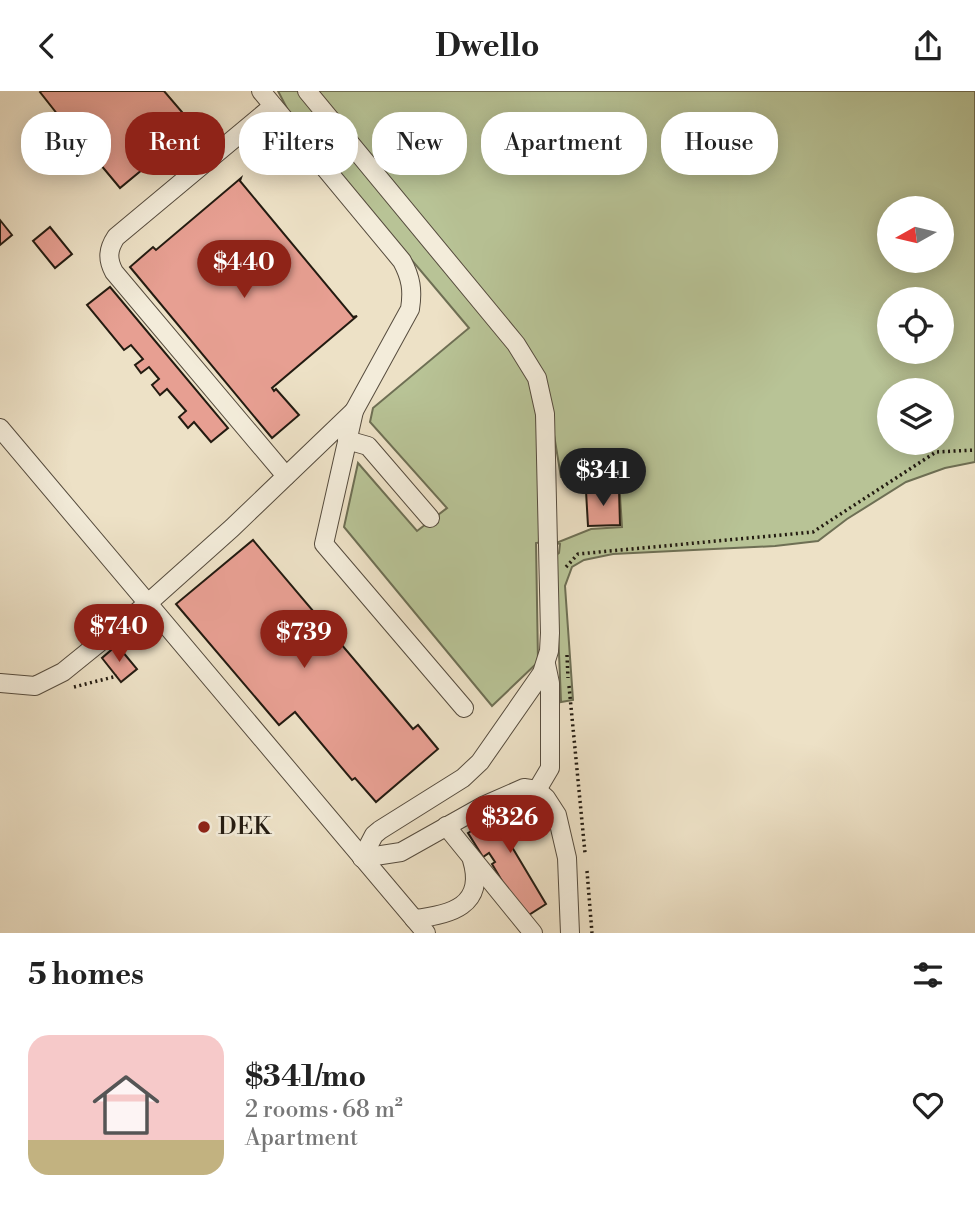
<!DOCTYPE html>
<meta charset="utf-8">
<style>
:root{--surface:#fff;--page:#f6f6f6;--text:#222;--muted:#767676;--line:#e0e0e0;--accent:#8f2418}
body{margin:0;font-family:"Libre Bodoni",serif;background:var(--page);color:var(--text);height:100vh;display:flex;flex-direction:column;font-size:26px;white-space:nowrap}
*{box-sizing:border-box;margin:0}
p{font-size:23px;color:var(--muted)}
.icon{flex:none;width:38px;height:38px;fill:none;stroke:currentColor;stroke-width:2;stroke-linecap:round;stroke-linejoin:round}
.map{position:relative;height:842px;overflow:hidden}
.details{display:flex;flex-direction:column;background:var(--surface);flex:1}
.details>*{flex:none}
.top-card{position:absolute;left:21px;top:21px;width:934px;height:63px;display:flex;gap:14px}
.needle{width:46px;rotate:262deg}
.controls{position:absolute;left:877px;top:105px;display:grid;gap:14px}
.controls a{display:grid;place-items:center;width:77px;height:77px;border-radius:50%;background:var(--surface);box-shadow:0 4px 18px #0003;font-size:35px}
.price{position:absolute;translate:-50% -60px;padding:0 16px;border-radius:24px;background:var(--accent);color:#fff;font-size:23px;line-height:46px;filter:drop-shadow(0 2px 4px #0008)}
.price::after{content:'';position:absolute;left:50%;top:42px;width:21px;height:16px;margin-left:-10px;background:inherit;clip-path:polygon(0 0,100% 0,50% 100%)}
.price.current{background:#222;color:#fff}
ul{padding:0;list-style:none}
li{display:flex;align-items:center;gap:21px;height:175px;padding:0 28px}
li+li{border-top:2px solid var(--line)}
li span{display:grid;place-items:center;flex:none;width:196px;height:140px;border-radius:21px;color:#555}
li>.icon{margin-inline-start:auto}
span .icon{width:84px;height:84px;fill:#fffc;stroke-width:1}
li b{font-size:30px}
h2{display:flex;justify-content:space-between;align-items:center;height:84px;padding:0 28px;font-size:30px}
.tag{padding:0 24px;border-radius:28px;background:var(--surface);box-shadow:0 4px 18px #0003;font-size:24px;line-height:63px}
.tag.current{background:var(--accent);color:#fff}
header{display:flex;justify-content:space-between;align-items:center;height:91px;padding:0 28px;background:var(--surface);font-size:32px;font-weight:700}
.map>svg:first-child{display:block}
.green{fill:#b8c396;stroke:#6e6f54;stroke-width:2;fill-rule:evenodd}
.building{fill:#e79f92;stroke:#231b11;stroke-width:2}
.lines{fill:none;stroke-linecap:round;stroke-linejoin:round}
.minor-casing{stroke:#564c3e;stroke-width:20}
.path{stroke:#231b11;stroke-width:3.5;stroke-dasharray:2 3.5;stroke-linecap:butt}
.minor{stroke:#f3ecda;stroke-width:18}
.poi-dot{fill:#8f2418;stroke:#f3ecda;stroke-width:2.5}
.labels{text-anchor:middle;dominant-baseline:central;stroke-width:5;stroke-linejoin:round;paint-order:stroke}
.poi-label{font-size:24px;fill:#231b11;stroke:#f3ecda;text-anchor:start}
</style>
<header><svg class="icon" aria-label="back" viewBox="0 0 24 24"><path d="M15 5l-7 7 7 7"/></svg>Dwello<svg class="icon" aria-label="share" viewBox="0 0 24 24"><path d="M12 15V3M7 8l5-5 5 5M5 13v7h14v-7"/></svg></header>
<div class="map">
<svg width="975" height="842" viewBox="0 0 975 842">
<rect width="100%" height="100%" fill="#ede1c6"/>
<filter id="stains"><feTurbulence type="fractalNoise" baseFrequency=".00286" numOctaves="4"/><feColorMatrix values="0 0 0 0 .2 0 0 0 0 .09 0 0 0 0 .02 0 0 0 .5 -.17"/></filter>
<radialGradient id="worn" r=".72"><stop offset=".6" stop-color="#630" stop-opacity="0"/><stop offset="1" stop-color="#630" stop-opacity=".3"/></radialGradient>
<g class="green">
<polygon points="278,0 300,0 512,257 536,304 542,451 536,452 538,571 492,615 344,436 358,372 417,440 447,417 370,331 373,317 469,237 292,27"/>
<path d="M315,0h660v371l-30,6 -39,14 -59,37 -29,22 -43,5 -162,8 -29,6 -12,7 -7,19 8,114 -12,2 -6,-146 4,-3 1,-9 -4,-1 35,-14 31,-2 -3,-47 -58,-3 -14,-84zM889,117h53v53h-53zM889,208h53v53h-53zM889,299h53v53h-53z"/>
</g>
<g class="building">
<polygon points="41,0 164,0 187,27 190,25 199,36 185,48 183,45 120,97 66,32 58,38 51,30 58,24 40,1"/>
<polygon points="241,87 240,90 353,226 357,225 272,297 274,300 276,298 299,324 272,347 130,176 153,156 156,159"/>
<polygon points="0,129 12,144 0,154"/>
<polygon points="50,136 72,163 55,177 33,150"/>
<polygon points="110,196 228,337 211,351 194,331 188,337 179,326 186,320 167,298 160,304 152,294 159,288 149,276 141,282 135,274 143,268 131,254 124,259 87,214"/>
<polygon points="619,399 620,434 588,435 586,400"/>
<polygon points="253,449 413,638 418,634 438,658 376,711 355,687 352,689 295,621 279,634 176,513"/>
<polygon points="117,554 137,578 121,591 102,567"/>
<polygon points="521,710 536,735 509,751 546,813 524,827 492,773 495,771 489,762 483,766 468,742"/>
</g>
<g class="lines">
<defs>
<g id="minor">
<path d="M261,0l141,170c9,17 11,29 8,48l-56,102 -30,133 140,164"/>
<polyline points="307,0 516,253 537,287 545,323 550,542 549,560 542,582 480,671 463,687 380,739 374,744 362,767"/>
<path d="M273,15l-157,131c-8,12 -9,22 -2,35l172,204"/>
<polyline points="0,337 426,842"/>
<polyline points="347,349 368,355 430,427"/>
<polyline points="0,592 35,595 63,581 147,513 232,437 354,320"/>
<polyline points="537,699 550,677 550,592 546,573"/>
<polyline points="446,735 533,842"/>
<polyline points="362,767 401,761 483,715 524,697 537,699 546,707 557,724 567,767 570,842"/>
<path d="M414,828c36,-4 72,-13 58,-59"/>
</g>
</defs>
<use href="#minor" class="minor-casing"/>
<g class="path">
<polyline points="566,476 578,463 813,441 936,361 975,359"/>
<polyline points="567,564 568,587"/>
<polyline points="569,595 585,762"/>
<polyline points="74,596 117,585"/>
<polyline points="587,780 592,842"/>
</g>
<use href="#minor" class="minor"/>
</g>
<circle class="poi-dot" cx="204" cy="736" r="7"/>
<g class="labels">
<g class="poi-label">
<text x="218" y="736">DEK</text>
</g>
</g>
<rect width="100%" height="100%" filter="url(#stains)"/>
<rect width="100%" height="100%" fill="url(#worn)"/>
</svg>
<div class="controls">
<a><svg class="needle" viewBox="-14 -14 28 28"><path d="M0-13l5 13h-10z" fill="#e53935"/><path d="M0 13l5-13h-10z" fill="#767676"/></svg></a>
<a><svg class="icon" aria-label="locate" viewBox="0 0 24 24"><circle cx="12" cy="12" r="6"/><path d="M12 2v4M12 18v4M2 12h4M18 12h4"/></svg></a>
<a><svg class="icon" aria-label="layers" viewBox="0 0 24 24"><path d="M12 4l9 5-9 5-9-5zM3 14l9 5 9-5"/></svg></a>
</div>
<b class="price" style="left:244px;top:209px">$440</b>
<b class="price current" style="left:603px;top:417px">$341</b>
<b class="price" style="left:119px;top:573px">$740</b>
<b class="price" style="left:304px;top:579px">$739</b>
<b class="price" style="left:510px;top:764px">$326</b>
<div class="top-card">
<a class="tag">Buy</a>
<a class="tag current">Rent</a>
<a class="tag">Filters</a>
<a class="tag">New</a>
<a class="tag">Apartment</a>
<a class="tag">House</a>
</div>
</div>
<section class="details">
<h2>5 homes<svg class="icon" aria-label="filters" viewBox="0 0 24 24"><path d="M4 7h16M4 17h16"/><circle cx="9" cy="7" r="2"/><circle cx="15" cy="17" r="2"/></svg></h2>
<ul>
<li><span style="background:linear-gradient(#f6c9c9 75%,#c2b280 0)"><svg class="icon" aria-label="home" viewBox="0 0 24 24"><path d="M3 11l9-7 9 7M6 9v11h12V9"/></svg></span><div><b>$341/mo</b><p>2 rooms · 68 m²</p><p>Apartment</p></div><svg class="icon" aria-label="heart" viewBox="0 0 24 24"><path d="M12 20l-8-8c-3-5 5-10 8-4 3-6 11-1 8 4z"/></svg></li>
</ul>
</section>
